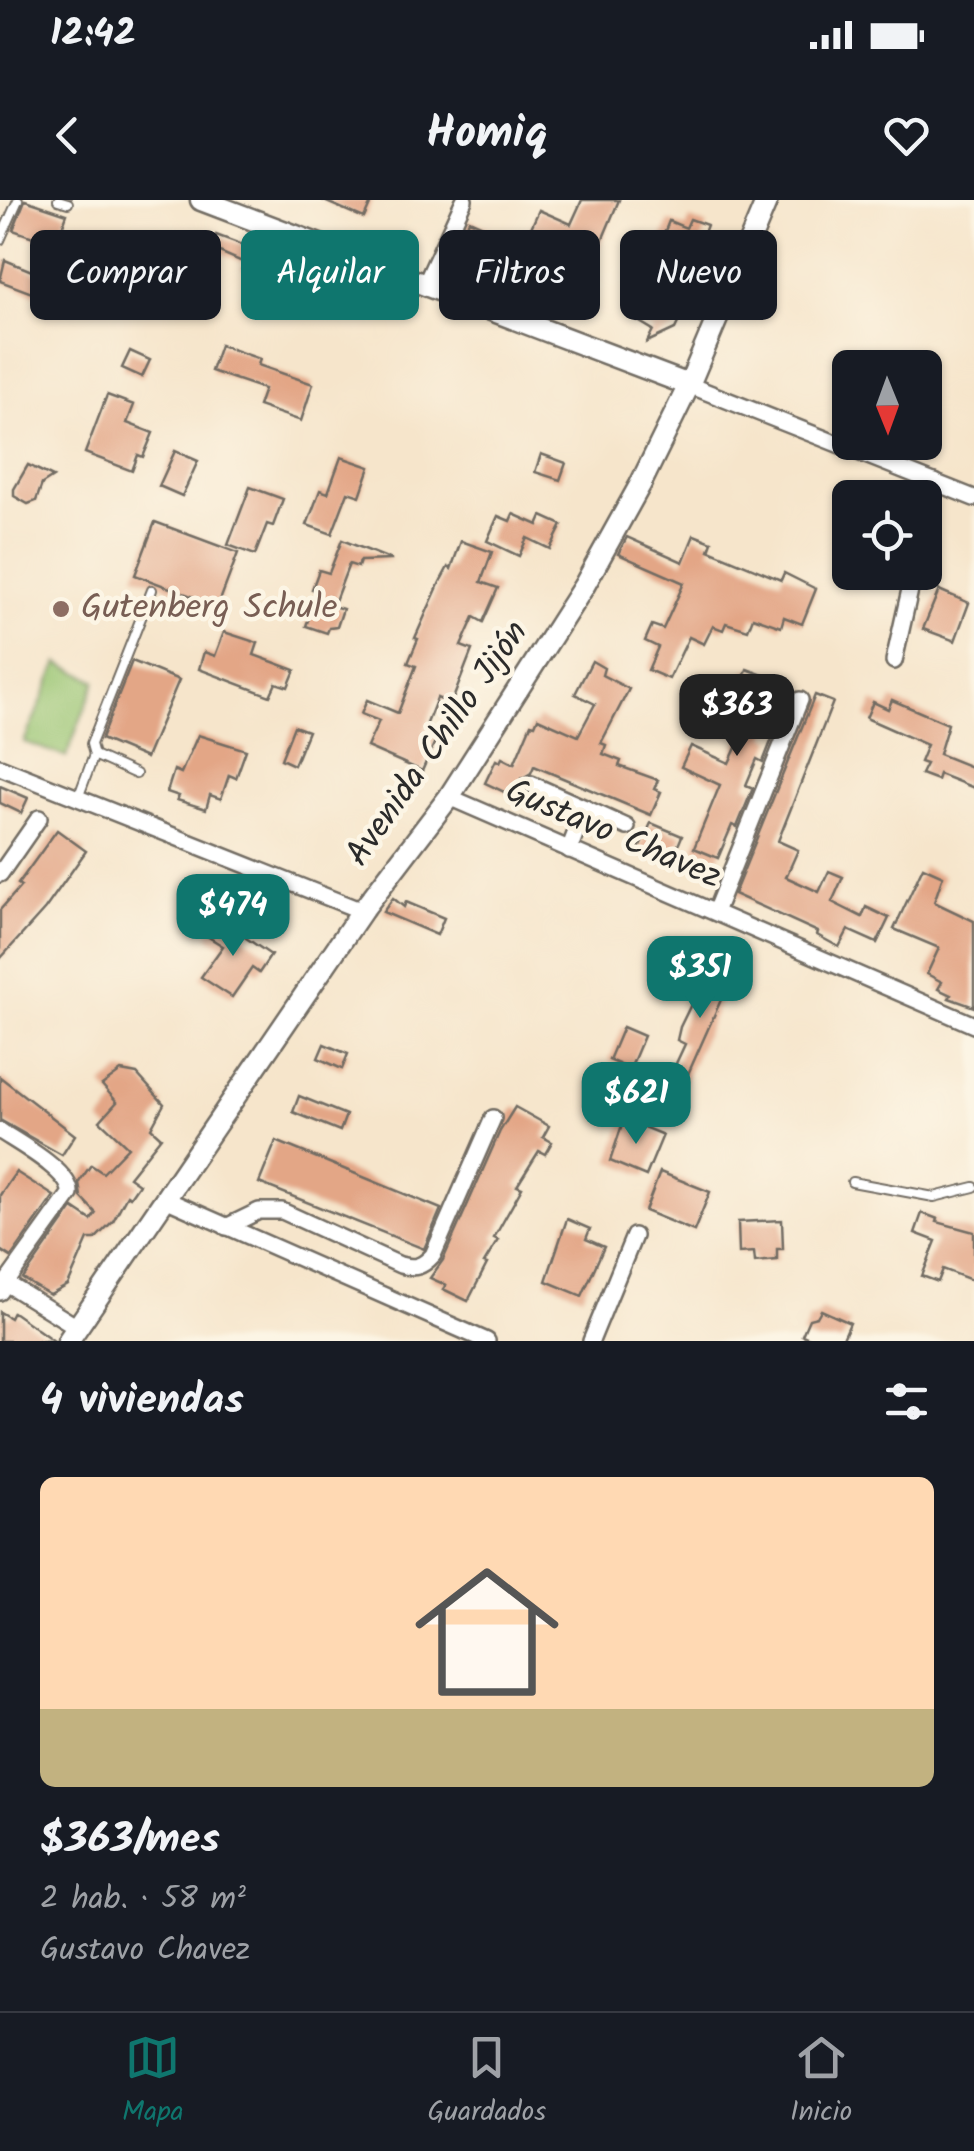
<!DOCTYPE html>
<html lang="es">
<meta charset="utf-8">
<style>
:root{--surface:#171b24;--page:#20242c;--text:#f1f3f6;--muted:#9ea1a6;--line:#363941;--accent:#0f766e}
body{margin:0;font-family:Kalam,sans-serif;background:var(--page);color:var(--text);height:100vh;display:flex;flex-direction:column;font-size:38px;white-space:nowrap}
*{box-sizing:border-box;margin:0}
p{font-size:32px;color:var(--muted)}
.icon{flex:none;width:55px;height:55px;fill:none;stroke:currentColor;stroke-width:2;stroke-linecap:round;stroke-linejoin:round}
.map{position:relative;height:1141px;overflow:hidden}
.drawer{display:flex;flex-direction:column;background:var(--surface);flex:1}
.drawer>*{flex:none}
.hud{position:absolute;left:30px;top:30px;width:915px;height:90px;display:flex;gap:20px}
.needle{width:65px;rotate:179deg}
.fabs{position:absolute;left:832px;top:150px;display:grid;gap:20px}
.fabs a{display:grid;place-items:center;width:110px;height:110px;border-radius:15px;background:var(--surface);box-shadow:0 2px 8px #0004;font-size:50px}
.price{position:absolute;translate:-50% -85px;padding:0 22px;border-radius:20px;background:var(--accent);color:#fff;font-size:32px;line-height:65px;filter:drop-shadow(0 2px 5px #0008)}
.price::after{content:'';position:absolute;left:50%;top:60px;width:30px;height:22px;margin-left:-15px;background:inherit;clip-path:polygon(0 0,100% 0,50% 100%)}
.price.active{background:#222;color:#fff}
ul{padding:0;list-style:none}
li{display:grid;align-content:center;gap:20px;height:530px;padding:0 40px}
li span{display:grid;place-items:center;height:310px;border-radius:15px;color:#555}
li>.icon{margin-inline-start:auto}
span .icon{width:180px;height:180px;fill:#fffc;stroke-width:1}
li b{font-size:42px}
h2{display:flex;justify-content:space-between;align-items:center;height:120px;padding:0 40px;font-size:42px}
.chip{padding:0 35px;border-radius:15px;background:var(--surface);box-shadow:0 2px 8px #0004;font-size:35px;line-height:90px}
.chip.active{background:var(--accent);color:#fff}
.status{display:flex;justify-content:space-between;align-items:center;height:70px;padding:0 50px;background:var(--surface);direction:ltr}
.status svg{height:28px;fill:currentColor}
header{display:flex;justify-content:space-between;align-items:center;height:130px;padding:0 40px;background:var(--surface);font-size:45px;font-weight:800}
.dock{display:flex;justify-content:space-around;align-items:center;height:140px;border-top:2px solid var(--line);background:var(--surface);font-size:28px;color:var(--muted)}
.dock a{display:grid;justify-items:center;gap:5px}
.dock .active{color:var(--accent)}
.map>svg:first-child{display:block}
.green{fill:#98c471;stroke:#62784e;stroke-width:2.5}
.building{fill:#e3a686}
.lines{fill:none;stroke-linecap:round;stroke-linejoin:round}
.lane-casing{stroke:#726c63;stroke-width:12}
.street-casing{stroke:#726c63;stroke-width:20}
.secondary-casing{stroke:#726c63;stroke-width:25}
.lane{stroke:#fff;stroke-width:8}
.street{stroke:#fff;stroke-width:15}
.secondary{stroke:#fff;stroke-width:20}
.education-dot{fill:#8d6e63;stroke:#fcf5e5;stroke-width:4}
.labels{text-anchor:middle;dominant-baseline:central;stroke-width:9;stroke-linejoin:round;paint-order:stroke}
.education-label{font-size:35px;fill:#785e54;stroke:#fcf5e5;text-anchor:start}
.street-label{font-size:35px;fill:#2b2b2b;stroke:#fcf5e5}
</style>
<div class="status"><b>12:42</b><svg viewBox="0 0 49 12"><path d="M0 12V9h3v3zM5 12V6h3v6zM10 12V3h3v9zM15 12V0h3v12zM26 1h20v11H26zM47 4h2v5h-2z"/></svg></div>
<header><svg class="icon" aria-label="back" viewBox="0 0 24 24"><path d="M15 5l-7 7 7 7"/></svg>Homiq<svg class="icon" aria-label="heart" viewBox="0 0 24 24"><path d="M12 20l-8-8c-3-5 5-10 8-4 3-6 11-1 8 4z"/></svg></header>
<div class="map">
<svg width="974" height="1141" viewBox="0 0 974 1141">
<rect width="100%" height="100%" fill="#fcf5e5"/>
<filter id="ink" filterUnits="userSpaceOnUse"><feTurbulence type="fractalNoise" baseFrequency=".01" numOctaves="2"/><feDisplacementMap in="SourceGraphic" scale="20" xChannelSelector="R" yChannelSelector="G"/><feConvolveMatrix kernelMatrix="1 2 1 2 8 2 1 2 1" color-interpolation-filters="sRGB"/></filter>
<filter id="wash" filterUnits="userSpaceOnUse"><feTurbulence type="fractalNoise" baseFrequency=".0048" numOctaves="4" result="noise"/><feDisplacementMap in="SourceGraphic" scale="40" xChannelSelector="R" yChannelSelector="G"/><feGaussianBlur stdDeviation="2.25" result="paint"/><feColorMatrix in="noise" values="0 0 0 0 0 0 0 0 0 0 0 0 0 0 0 0 0 1.4 0 .05"/><feComposite in="paint" operator="in"/></filter>
<g filter="url(#wash)">
<rect width="100%" height="100%" fill="#f6e5cb"/>
<polygon class="green" points="58,463 96,481 66,557 24,542"/>
<g id="blocks">
<g class="building">
<polygon points="25,0 67,14 56,45 13,30"/>
<polygon points="322,0 372,0 364,18"/>
<polygon points="582,0 619,0 595,57 530,30 539,10 571,24"/>
<polygon points="690,19 707,25 699,46 708,50 702,65 689,60 673,100 686,106 675,129 647,142 653,130 625,113 643,76 643,71 633,68 641,49 657,51 669,21 686,28"/>
<polygon points="469,20 499,33 489,56 459,43"/>
<polygon points="216,35 251,48 252,45 267,50 265,55 315,72 310,87 267,73 265,78 242,69 245,63 215,50 207,69 195,65 180,103 156,94 184,36 211,47"/>
<polygon points="5,60 44,76 37,95 0,81"/>
<polygon points="220,145 260,159 258,165 313,184 301,221 258,206 264,189 211,171"/>
<polygon points="130,151 150,160 142,177 122,168"/>
<polygon points="107,195 134,205 127,223 153,233 143,257 138,255 132,271 85,253"/>
<polygon points="175,251 198,261 182,296 159,286"/>
<polygon points="541,254 566,263 560,280 535,272"/>
<polygon points="341,257 370,267 360,296 348,292 332,334 307,325 320,290 328,293"/>
<polygon points="28,265 53,277 42,284 36,301 28,304 14,296 14,289"/>
<polygon points="250,287 283,299 273,326 267,324 255,355 228,345"/>
<polygon points="513,314 538,325 542,316 562,325 550,349 527,338 519,356 487,341 498,316 510,321"/>
<polygon points="155,322 238,353 218,406 135,375"/>
<polygon points="694,335 712,342 709,350 781,380 784,373 816,389 802,424 784,417 781,427 753,417 748,430 726,423 723,430 713,426 704,444 689,437 669,479 648,470 658,447 645,441 652,425 663,429 684,383 618,354 627,337 683,362"/>
<polygon points="342,340 392,360 360,361 358,367 349,364 333,406 343,409 337,427 329,428 327,433 306,426 318,391 312,389 319,370 329,373"/>
<polygon points="461,341 492,352 481,382 498,388 483,422 474,417 461,446 472,450 451,504 437,498 424,531 437,537 422,571 367,547 379,521 361,514 367,500 398,513 416,466 408,463 418,439 415,438 440,382 448,367 451,369"/>
<polygon points="939,390 969,403 955,441 923,429"/>
<polygon points="224,432 258,443 254,455 295,470 288,487 276,483 270,496 199,469 204,452 215,456"/>
<polygon points="132,461 179,480 146,558 101,539"/>
<polygon points="592,461 604,468 602,475 629,489 601,543 606,545 603,554 621,561 619,566 658,580 654,589 661,592 651,615 534,566 531,573 521,579 522,591 519,599 485,583 496,560 500,562 502,558 514,564 531,524 535,525 538,518 578,536 595,504 575,494"/>
<polygon points="747,469 790,485 766,536 772,539 763,562 757,559 746,585 753,588 737,627 732,625 718,658 694,648 720,585 681,567 691,546 729,563 747,524 730,517"/>
<polygon points="815,495 833,502 778,641 798,650 786,677 819,692 829,671 843,677 832,702 862,717 866,707 889,718 877,743 848,730 839,747 817,735 818,732 734,694"/>
<polygon points="892,500 948,524 939,554 974,568 974,588 939,574 937,580 921,574 926,564 920,562 927,545 866,518 873,502 888,509"/>
<polygon points="294,526 308,531 294,565 281,559"/>
<polygon points="198,535 246,550 236,578 229,575 221,599 210,595 206,609 177,600 179,596 167,592 174,570 181,573"/>
<polygon points="0,586 28,598 21,613 0,603"/>
<polygon points="651,623 682,636 672,660 664,657 662,662 638,651"/>
<polygon points="57,630 86,651 45,709 0,759 0,710 21,686 18,684"/>
<polygon points="923,667 943,676 934,702 974,721 974,807 949,798 951,795 938,789 942,782 927,774 939,748 894,729"/>
<polygon points="393,698 404,707 406,702 444,718 437,735 383,712"/>
<polygon points="218,719 271,755 259,773 252,768 232,797 201,777 223,746 207,736"/>
<polygon points="717,759 736,766 680,892 666,885 685,844 677,840 680,827 700,786 706,789"/>
<polygon points="623,827 644,836 630,869 609,860"/>
<polygon points="324,844 348,854 342,869 318,858"/>
<polygon points="121,871 137,874 164,904 151,928 161,937 129,977 139,984 130,997 127,995 113,1021 95,1039 88,1039 68,1085 50,1095 23,1079 73,1008 91,1020 96,1013 81,997 79,982 91,965 103,973 128,947 100,921 117,902 102,885"/>
<polygon points="0,877 75,935 62,955 0,920"/>
<polygon points="299,896 346,915 340,931 293,912"/>
<polygon points="515,907 549,926 543,937 552,942 545,954 539,951 517,986 522,988 494,1038 498,1040 484,1063 487,1064 468,1101 443,1089 446,1085 430,1078 443,1060 500,931"/>
<polygon points="624,919 663,935 646,976 610,961"/>
<polygon points="276,941 441,1009 424,1049 259,983"/>
<polygon points="16,972 54,996 11,1057 0,1050 0,995"/>
<polygon points="660,972 710,992 694,1031 645,1011"/>
<polygon points="922,1013 938,1019 937,1022 974,1032 974,1081 943,1069 938,1082 922,1076 936,1041 915,1033"/>
<polygon points="567,1019 590,1029 586,1039 604,1047 582,1096 546,1081"/>
<polygon points="782,1020 783,1049 777,1049 777,1060 755,1062 754,1052 739,1053 738,1022"/>
<polygon points="821,1110 850,1123 842,1141 816,1141 802,1135 809,1119 817,1117"/>
<polygon points="0,1112 10,1118 13,1112 54,1141 0,1141"/>
</g>
</g>
</g>
<g filter="url(#ink)">
<use href="#blocks" fill-opacity="0" stroke="#726c63" stroke-width="2.5"/>
<g class="lines">
<defs>
<g id="lane">
<polyline points="58,0 68,3"/>
<polyline points="0,40 18,0"/>
<polyline points="94,555 91,544 152,390"/>
<polyline points="78,598 94,555 136,574"/>
<polyline points="852,982 934,997 974,987"/>
</g>
<g id="street">
<polyline points="425,85 464,0"/>
<polyline points="689,185 974,298"/>
<polyline points="925,325 935,282"/>
<polyline points="894,461 914,372"/>
<polyline points="0,567 362,711"/>
<polyline points="531,584 585,608"/>
<polyline points="449,597 974,825"/>
<polyline points="569,650 585,608 627,627"/>
<polyline points="0,674 39,618"/>
<polyline points="715,712 800,500"/>
<path d="M0,931c18,12 72,41 70,63l-64,89"/>
<polyline points="165,999 487,1141"/>
<path d="M226,1027l33,-16h23l118,54c15,4 22,2 33,-10l60,-137"/>
<polyline points="0,1092 6,1083 77,1127"/>
<polyline points="591,1141 634,1036"/>
</g>
<g id="secondary">
<polyline points="201,0 689,185"/>
<polyline points="68,1141 362,711 449,597 584,386 640,285 689,185 767,0"/>
</g>
</defs>
<use href="#lane" class="lane-casing"/>
<use href="#street" class="street-casing"/>
<use href="#secondary" class="secondary-casing"/>
<use href="#lane" class="lane"/>
<use href="#street" class="street"/>
<use href="#secondary" class="secondary"/>
</g>
</g>
<circle class="education-dot" cx="61" cy="409" r="10"/>
<g class="labels">
<g class="education-label">
<text x="81" y="409">Gutenberg Schule</text>
</g>
<g class="street-label">
<text transform="translate(438 544) rotate(-55)">Avenida Chillo Jijón</text>
<text transform="translate(613 635) rotate(23)">Gustavo Chavez</text>
</g>
</g>
</svg>
<div class="fabs">
<a><svg class="needle" viewBox="-14 -14 28 28"><path d="M0-13l5 13h-10z" fill="#e53935"/><path d="M0 13l5-13h-10z" fill="#9ea1a6"/></svg></a>
<a><svg class="icon" aria-label="locate" viewBox="0 0 24 24"><circle cx="12" cy="12" r="6"/><path d="M12 2v4M12 18v4M2 12h4M18 12h4"/></svg></a>
</div>
<b class="price active" style="left:737px;top:559px">$363</b>
<b class="price" style="left:233px;top:759px">$474</b>
<b class="price" style="left:700px;top:821px">$351</b>
<b class="price" style="left:636px;top:947px">$621</b>
<div class="hud">
<a class="chip">Comprar</a>
<a class="chip active">Alquilar</a>
<a class="chip">Filtros</a>
<a class="chip">Nuevo</a>
</div>
</div>
<section class="drawer">
<h2>4 viviendas<svg class="icon" aria-label="filters" viewBox="0 0 24 24"><path d="M4 7h16M4 17h16"/><circle cx="9" cy="7" r="2"/><circle cx="15" cy="17" r="2"/></svg></h2>
<ul>
<li><span style="background:linear-gradient(#ffd9b3 75%,#c2b280 0)"><svg class="icon" aria-label="home" viewBox="0 0 24 24"><path d="M3 11l9-7 9 7M6 9v11h12V9"/></svg></span><div><b>$363/mes</b><p>2 hab. · 58 m²</p><p>Gustavo Chavez</p></div></li>
</ul>
</section>
<nav class="dock">
<a class="active"><svg class="icon" aria-label="map" viewBox="0 0 24 24"><path d="M3 6l6-2 6 2 6-2v14l-6 2-6-2-6 2zM9 4v14M15 6v14"/></svg>Mapa</a>
<a><svg class="icon" aria-label="saved" viewBox="0 0 24 24"><path d="M7 4h10v16l-5-4-5 4z"/></svg>Guardados</a>
<a><svg class="icon" aria-label="home" viewBox="0 0 24 24"><path d="M3 11l9-7 9 7M6 9v11h12V9"/></svg>Inicio</a>
</nav>
